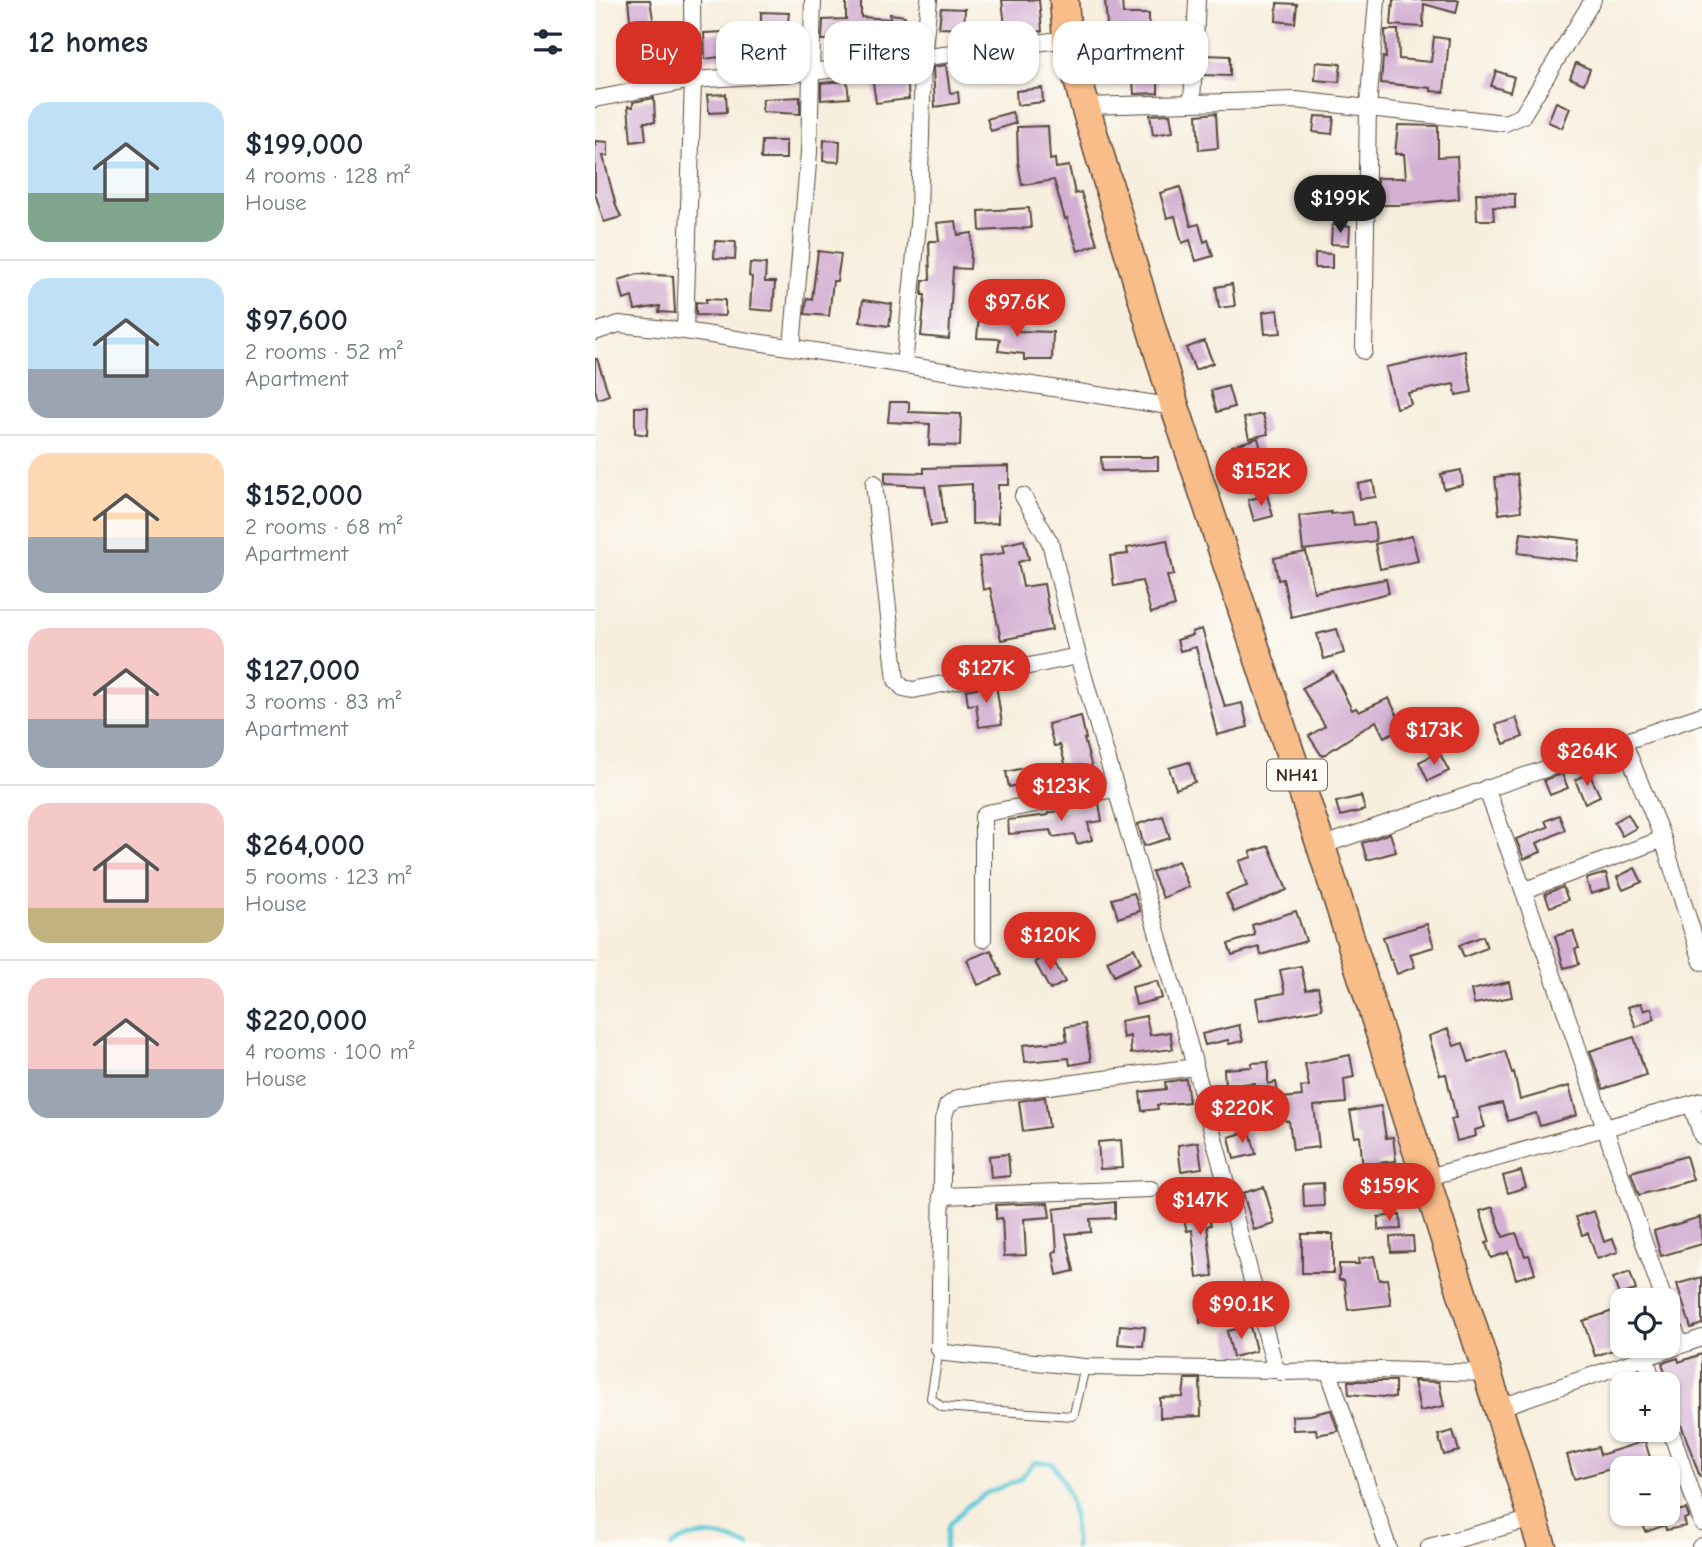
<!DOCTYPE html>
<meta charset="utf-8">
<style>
:root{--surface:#fff;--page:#f2f2f3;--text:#1f2937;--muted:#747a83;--line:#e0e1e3;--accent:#d93025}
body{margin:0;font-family:"Comic Neue",sans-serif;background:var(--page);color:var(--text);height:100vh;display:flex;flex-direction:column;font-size:26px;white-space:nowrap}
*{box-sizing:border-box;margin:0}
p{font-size:23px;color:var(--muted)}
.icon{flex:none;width:38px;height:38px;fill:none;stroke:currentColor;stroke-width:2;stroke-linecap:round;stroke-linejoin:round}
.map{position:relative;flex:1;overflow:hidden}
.drawer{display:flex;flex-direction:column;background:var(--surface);width:595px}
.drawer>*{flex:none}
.top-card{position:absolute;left:21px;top:21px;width:665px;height:63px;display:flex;gap:14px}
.fabs{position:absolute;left:1015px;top:1288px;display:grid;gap:14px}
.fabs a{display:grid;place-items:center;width:70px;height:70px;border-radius:14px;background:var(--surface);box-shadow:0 2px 5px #0004;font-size:35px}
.price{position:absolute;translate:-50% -60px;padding:0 16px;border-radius:24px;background:var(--accent);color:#fff;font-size:23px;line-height:46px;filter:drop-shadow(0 2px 4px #0008)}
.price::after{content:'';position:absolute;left:50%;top:42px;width:21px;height:16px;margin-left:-10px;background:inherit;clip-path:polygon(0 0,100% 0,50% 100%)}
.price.on{background:#222;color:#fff}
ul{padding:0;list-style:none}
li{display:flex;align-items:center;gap:21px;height:175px;padding:0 28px}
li+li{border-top:2px solid var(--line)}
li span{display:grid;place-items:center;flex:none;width:196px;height:140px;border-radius:21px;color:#555}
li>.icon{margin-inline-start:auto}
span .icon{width:84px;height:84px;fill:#fffc;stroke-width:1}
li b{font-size:30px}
h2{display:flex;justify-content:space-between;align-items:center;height:84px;padding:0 28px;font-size:30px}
.pill{padding:0 24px;border-radius:21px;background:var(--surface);box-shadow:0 2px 5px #0004;font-size:24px;line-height:63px}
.pill.on{background:var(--accent);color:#fff}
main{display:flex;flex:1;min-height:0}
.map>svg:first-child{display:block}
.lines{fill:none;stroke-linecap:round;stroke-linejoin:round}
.stream{stroke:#5fc9d9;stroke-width:4.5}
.building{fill:#d3afd2}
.lane-casing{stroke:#57473b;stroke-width:10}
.street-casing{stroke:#57473b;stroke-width:18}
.highway-casing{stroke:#57473b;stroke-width:31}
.lane{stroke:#fff;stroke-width:8}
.street{stroke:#fff;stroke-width:16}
.highway{stroke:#f8bd89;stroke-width:28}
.labels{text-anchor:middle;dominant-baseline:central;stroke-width:5;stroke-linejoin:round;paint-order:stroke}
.shield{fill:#fdfcf7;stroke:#75695f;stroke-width:2}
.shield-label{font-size:19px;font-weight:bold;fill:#3b2a1e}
</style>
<main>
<section class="drawer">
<h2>12 homes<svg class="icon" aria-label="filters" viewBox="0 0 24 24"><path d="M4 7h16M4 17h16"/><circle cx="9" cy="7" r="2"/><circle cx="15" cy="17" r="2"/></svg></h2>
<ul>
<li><span style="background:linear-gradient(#bfe0f5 65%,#7fa58c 0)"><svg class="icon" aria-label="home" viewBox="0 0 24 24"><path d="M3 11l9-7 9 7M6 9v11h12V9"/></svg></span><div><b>$199,000</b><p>4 rooms · 128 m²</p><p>House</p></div></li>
<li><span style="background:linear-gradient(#bfe0f5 65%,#9aa5b1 0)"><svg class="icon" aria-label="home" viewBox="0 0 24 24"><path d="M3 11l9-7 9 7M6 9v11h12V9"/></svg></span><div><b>$97,600</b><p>2 rooms · 52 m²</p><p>Apartment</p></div></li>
<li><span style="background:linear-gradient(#ffd9b3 60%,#9aa5b1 0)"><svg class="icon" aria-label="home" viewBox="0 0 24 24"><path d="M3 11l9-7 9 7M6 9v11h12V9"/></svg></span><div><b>$152,000</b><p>2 rooms · 68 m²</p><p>Apartment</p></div></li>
<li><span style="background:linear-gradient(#f6c9c9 65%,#9aa5b1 0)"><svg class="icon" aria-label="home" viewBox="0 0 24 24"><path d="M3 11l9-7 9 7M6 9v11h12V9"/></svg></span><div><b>$127,000</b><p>3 rooms · 83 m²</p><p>Apartment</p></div></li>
<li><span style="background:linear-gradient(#f6c9c9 75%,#c2b280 0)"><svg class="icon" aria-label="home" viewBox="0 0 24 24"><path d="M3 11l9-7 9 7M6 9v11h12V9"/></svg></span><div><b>$264,000</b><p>5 rooms · 123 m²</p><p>House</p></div></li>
<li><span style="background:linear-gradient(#f6c9c9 65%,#9aa5b1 0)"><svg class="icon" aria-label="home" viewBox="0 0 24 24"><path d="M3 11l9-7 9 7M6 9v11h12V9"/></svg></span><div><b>$220,000</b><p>4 rooms · 100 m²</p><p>House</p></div></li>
</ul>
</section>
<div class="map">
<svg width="1107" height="1547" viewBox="0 0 1107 1547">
<rect width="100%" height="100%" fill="#fdfcf7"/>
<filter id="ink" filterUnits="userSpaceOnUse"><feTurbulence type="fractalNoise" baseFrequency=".0143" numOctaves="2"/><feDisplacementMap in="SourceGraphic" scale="14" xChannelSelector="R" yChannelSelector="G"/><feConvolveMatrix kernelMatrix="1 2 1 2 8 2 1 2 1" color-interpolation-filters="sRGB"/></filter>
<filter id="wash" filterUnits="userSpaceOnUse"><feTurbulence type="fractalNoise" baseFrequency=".00686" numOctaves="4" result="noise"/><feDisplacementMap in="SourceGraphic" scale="28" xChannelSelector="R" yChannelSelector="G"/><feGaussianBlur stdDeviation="1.57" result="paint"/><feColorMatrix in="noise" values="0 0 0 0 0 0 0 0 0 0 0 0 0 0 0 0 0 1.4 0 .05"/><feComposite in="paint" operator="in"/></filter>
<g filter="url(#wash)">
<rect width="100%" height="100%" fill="#f7eedd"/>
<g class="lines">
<g class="stream">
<path d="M76,1547c22,-18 54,-13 78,0"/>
<path d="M350,1547l3,-21 18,-19 20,-14 33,-13 16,-18 17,1c19,27 23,51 23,84"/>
</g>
</g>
<g id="blocks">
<g class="building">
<polygon points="33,0 55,0 65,62 40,66"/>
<polygon points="251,0 266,0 266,17 295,19 295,14 310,16 308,36 290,35 289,40 227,40 228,20 251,19"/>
<polygon points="407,0 444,0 447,31 411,35"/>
<polygon points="510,0 527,0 528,14 554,14 554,39 531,39 531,36 513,37"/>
<polygon points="798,0 864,0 861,13 829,4 828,27 796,25"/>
<polygon points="682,3 702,4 700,23 681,21"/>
<polygon points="346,8 370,9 369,29 344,28"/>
<polygon points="166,12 194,13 190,46 144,44 145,54 110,59 109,33 130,32 130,29 162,26 162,23 166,23"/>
<polygon points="790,30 803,30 804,59 836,62 839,37 854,39 849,92 836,91 836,88 786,83 788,57 791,58"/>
<polygon points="610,55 635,56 635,76 609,75"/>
<polygon points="721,62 746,64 744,82 720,80"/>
<polygon points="981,63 995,69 989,84 975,78"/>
<polygon points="351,65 355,93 363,92 364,103 340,107 338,67"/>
<polygon points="311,71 314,99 281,103 277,76"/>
<polygon points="901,71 919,77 915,92 896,86"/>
<polygon points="563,79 563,93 539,94 538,80"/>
<polygon points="252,81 254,98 226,100 226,83"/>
<polygon points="447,88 448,102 422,105 421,91"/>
<polygon points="131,94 132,112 114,113 112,95"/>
<polygon points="205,97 205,114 167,112 168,99"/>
<polygon points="59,98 60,122 49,122 51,140 36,142 33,106 38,107 38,102"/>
<polygon points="961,102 975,108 967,128 953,122"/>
<polygon points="417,112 421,123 396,131 392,119"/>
<polygon points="621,113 623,148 604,150 602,115"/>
<polygon points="575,114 578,132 558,135 555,115"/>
<polygon points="720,116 739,117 737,134 718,132"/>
<polygon points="803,125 843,126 843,157 862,156 864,199 805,205 782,205 782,178 811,178 809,154 800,154"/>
<polygon points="453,126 455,160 460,159 461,168 474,166 480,194 486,192 502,244 483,251 472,218 470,219 459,180 427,185 423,162 422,127"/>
<polygon points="229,140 245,141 244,162 228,161"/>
<polygon points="0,141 13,142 13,156 8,156 21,206 26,217 9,222 0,193"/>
<polygon points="167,141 191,141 191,159 166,159"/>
<polygon points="585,187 596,226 604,224 609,242 613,240 618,256 601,261 595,240 587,243 580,216 572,218 565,193"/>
<polygon points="881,193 920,194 920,208 898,207 899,220 882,220"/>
<polygon points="434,208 436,228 385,231 384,211"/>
<polygon points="361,221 363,235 377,233 375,269 358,268 354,339 326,336 330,295 327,295 328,280 335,280 334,241 344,241 342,223"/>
<polygon points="737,225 755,226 754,245 736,244"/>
<polygon points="120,241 141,242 140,259 119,258"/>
<polygon points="223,251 246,254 242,281 238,281 234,316 210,314 212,298 217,299"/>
<polygon points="720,253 737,254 737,268 720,268"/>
<polygon points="155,263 171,264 170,282 180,282 178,311 155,309 157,277 154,276"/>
<polygon points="43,274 78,276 80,313 64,312 65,306 40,310 37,297 29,300 24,280"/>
<polygon points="637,284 640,306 624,308 621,287"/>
<polygon points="111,299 130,300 130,316 101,315 101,302 111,303"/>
<polygon points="268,300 297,304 294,326 265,322"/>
<polygon points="683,310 686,333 670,334 668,312"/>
<polygon points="384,317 424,322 423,331 458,332 457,360 429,360 429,354 403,351 405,339 382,338"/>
<polygon points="609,341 618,363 600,370 591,348"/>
<polygon points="870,351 877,392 861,395 859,384 813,393 816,404 801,408 791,367"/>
<polygon points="0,359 2,359 14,395 3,399 0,389"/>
<polygon points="633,386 639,407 622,412 616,391"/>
<polygon points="295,402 314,402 314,412 366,414 365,446 334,445 335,424 293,422"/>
<polygon points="40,407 53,407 52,435 40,433"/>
<polygon points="668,414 673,434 654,438 649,418"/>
<polygon points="663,438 671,467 652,473 648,457 640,459 637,446"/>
<polygon points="506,457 563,457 563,470 507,471"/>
<polygon points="414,466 414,485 403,485 403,523 377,524 377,484 345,486 350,524 336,526 330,486 290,484 290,472 329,473 329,468"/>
<polygon points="866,470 868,485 849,489 846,474"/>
<polygon points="922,474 926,511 904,514 900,477"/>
<polygon points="778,481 781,497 765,499 763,484"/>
<polygon points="672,495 678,516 659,521 653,500"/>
<polygon points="736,512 736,514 757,512 759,525 779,523 781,541 708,550 704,516"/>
<polygon points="926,533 985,540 982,561 923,553"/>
<polygon points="817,536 823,561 785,569 780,544"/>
<polygon points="429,540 434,559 423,562 428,587 449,584 457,630 406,640 395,588 388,590 384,557 409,553 407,545"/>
<polygon points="572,540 579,575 572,576 580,606 556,613 547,581 519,586 515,556 533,554 532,548"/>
<polygon points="711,552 719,592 791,579 794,593 696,617 688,579 683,580 679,558"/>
<polygon points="607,629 630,707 647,703 653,727 622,735 601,647 585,651 582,640 598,635 597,632"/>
<polygon points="742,629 749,653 729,659 722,634"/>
<polygon points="738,671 757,710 761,708 764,712 794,698 808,728 789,737 781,721 727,756 714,736 730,726 707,688"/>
<polygon points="401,684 407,724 384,727 381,704 373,705 371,690"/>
<polygon points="486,716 491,739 489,739 498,771 474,778 465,745 459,746 453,724"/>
<polygon points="921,718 928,737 909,744 901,725"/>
<polygon points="844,752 854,771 833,781 824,762"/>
<polygon points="594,762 600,782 581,789 574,768"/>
<polygon points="429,768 432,783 414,787 411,772"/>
<polygon points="994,773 1005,796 990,803 980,780"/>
<polygon points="967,774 973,788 955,795 949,780"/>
<polygon points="766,796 770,810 745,816 741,802"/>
<polygon points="504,803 507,821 493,823 497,840 482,844 479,834 458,837 456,830 414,834 413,820 453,815 453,813"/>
<polygon points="1033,814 1041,828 1027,836 1019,822"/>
<polygon points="964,815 970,830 942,843 946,852 929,859 921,839 953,827 950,821"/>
<polygon points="568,816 575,838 549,846 543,824"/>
<polygon points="795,833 801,852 772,860 767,843"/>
<polygon points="674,846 692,890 639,912 631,894 652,886 644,861 657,857 655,852"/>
<polygon points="583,861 594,887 568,898 557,872"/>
<polygon points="1040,868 1047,882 1028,890 1022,877"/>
<polygon points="1011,873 1015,888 996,894 991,879"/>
<polygon points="968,887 973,900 955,907 950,894"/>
<polygon points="539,893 545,911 523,918 517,899"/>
<polygon points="701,911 711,941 666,955 664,947 637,955 633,944 660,935 657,925"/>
<polygon points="832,924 839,947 815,954 820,967 802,974 797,960 795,960 788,937"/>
<polygon points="978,931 984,948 980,949 984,964 969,968 960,936"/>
<polygon points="888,936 892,948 869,957 864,945"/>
<polygon points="539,948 546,963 519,976 512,961"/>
<polygon points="396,950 407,975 383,985 372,960"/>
<polygon points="455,954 470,982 455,990 440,962"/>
<polygon points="706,966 711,990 723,987 727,1009 665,1021 661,998 690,993 685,970"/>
<polygon points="562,981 567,998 541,1005 537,987"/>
<polygon points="914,982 917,997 879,1004 876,990"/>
<polygon points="1046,1003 1049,1011 1056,1008 1060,1019 1041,1027 1033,1007"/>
<polygon points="551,1016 555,1035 575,1032 578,1049 536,1054 535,1036 528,1038 525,1021"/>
<polygon points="490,1024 496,1061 475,1065 474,1058 430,1062 428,1045 472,1041 470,1027"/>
<polygon points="644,1025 648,1041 634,1044 633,1040 610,1045 607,1034"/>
<polygon points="853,1029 859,1046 868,1043 874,1062 910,1051 917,1073 919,1072 925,1100 974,1086 982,1115 945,1126 941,1113 913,1121 907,1103 884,1108 890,1127 880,1130 881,1136 862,1141 856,1119 861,1118 851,1074 845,1075 834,1036"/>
<polygon points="1039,1037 1051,1075 1008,1089 995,1051"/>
<polygon points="755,1055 759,1077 749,1079 751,1103 719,1106 724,1147 698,1150 694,1121 691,1121 688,1098 707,1096 706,1087 714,1086 710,1064"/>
<polygon points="673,1062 673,1084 681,1082 685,1105 664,1108 660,1083 630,1085 629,1069 657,1067 657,1063"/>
<polygon points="591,1079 594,1102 562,1105 563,1109 547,1111 545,1092 571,1089 570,1082"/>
<polygon points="450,1097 454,1127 428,1131 424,1101"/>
<polygon points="786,1106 791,1138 798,1137 801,1161 783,1163 790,1202 771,1205 765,1136 760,1137 755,1111"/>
<polygon points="655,1131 661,1154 639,1159 634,1137"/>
<polygon points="526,1140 528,1168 505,1169 503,1142"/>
<polygon points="603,1142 607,1168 586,1171 583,1145"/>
<polygon points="413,1154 415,1176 396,1178 394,1156"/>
<polygon points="1091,1156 1098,1180 1044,1195 1036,1172"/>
<polygon points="926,1171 931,1187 913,1193 908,1176"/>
<polygon points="728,1183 729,1206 709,1207 708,1184"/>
<polygon points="669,1187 680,1224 659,1230 648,1193"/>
<polygon points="609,1201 616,1225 612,1226 618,1276 602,1278 597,1230 592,1231 586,1208"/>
<polygon points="520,1202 520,1218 495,1219 496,1232 471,1234 479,1271 462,1275 458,1252 462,1251 459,1209"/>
<polygon points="453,1203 455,1217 429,1219 431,1255 409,1256 407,1218 401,1219 401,1205"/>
<polygon points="898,1207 908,1237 921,1233 930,1256 934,1255 940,1273 921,1279 913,1252 896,1258 891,1243 895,1242 885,1211"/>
<polygon points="999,1211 1009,1242 1018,1239 1023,1252 1002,1259 993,1233 987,1235 981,1217"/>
<polygon points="805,1215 806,1229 783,1230 783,1217"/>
<polygon points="1105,1217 1107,1244 1066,1256 1059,1231"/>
<rect x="707" y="1234" width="31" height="39"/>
<polygon points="818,1236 819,1251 796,1252 795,1237"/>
<polygon points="779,1256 784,1280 792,1279 796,1305 753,1310 749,1280 744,1280 744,1264 764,1264 763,1259"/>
<polygon points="1035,1272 1041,1290 1024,1295 1018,1278"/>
<polygon points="1107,1277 1107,1324 1096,1328 1082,1284"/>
<polygon points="631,1305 632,1321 605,1323 604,1306"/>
<polygon points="1027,1308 1027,1347 1000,1356 988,1321"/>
<polygon points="525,1325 550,1327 548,1346 523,1344"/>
<polygon points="655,1326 661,1351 638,1357 632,1331"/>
<polygon points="1107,1354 1107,1477 1105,1477 1076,1396 1073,1397 1073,1383 1067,1363 1083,1358 1084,1362"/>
<polygon points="590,1379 605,1379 606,1416 565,1418 565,1398 588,1397"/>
<polygon points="753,1381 800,1381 800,1398 754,1394"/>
<polygon points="819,1381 844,1382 849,1406 825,1411"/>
<polygon points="736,1410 743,1431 722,1435 721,1429 698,1430 697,1416 715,1415"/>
<polygon points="858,1431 864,1451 849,1455 843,1435"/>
<polygon points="1050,1441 1056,1461 1033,1468 1030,1465 979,1479 972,1455 1003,1447 1005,1455"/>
<polygon points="1091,1509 1094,1517 1089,1519 1091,1526 1071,1530 1070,1525 1051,1532 1044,1514 1059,1514 1060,1516"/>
</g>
</g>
</g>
<g filter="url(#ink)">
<use href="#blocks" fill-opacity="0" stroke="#57473b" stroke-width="2"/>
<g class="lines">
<defs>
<polyline id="lane" points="344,1349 336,1398 347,1407 477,1416 479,1414 490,1367"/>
<g id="street">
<polyline points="0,99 98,80 217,72 472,39"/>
<polyline points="597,103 602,0"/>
<polyline points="490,106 701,100 910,123 927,116 998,0"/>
<polyline points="90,331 98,80 97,0"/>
<polyline points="0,332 24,324 90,331 580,407"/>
<polyline points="197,347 214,152 218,0"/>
<polyline points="769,351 773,108 782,0"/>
<polyline points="309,365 324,214 328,58 334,0"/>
<polyline points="279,483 301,680 308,688 318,690 483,656"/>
<polyline points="428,496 455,542 483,656 591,1033 680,1367 686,1372 785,1370 891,1373"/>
<polyline points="1028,741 1068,839 1107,962"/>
<path d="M891,788c64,169 118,342 178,512"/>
<polyline points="726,846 1107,715"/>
<polyline points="930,890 1068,839"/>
<polyline points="388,939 388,817 392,813 520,789"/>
<polyline points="600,1067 363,1098 352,1106 348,1120 344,1349 350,1353 490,1367 682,1370"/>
<polyline points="1096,1104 1107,1136"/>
<polyline points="830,1178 1107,1101"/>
<polyline points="346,1196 556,1189"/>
<polyline points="1073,1310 1085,1345"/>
<polyline points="1050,1357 1059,1384"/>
<polyline points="734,1372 793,1547"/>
<polyline points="903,1408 1107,1338"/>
<polyline points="1073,1423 1107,1523"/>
<polyline points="834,1547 938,1519"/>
<polyline points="1105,1547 1107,1546"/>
</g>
<polyline id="highway" points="469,0 472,39 490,106 580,407 726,846 947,1547"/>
</defs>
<use href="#lane" class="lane-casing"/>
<use href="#street" class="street-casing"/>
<use href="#highway" class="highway-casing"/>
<use href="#lane" class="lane"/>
<use href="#street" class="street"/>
<use href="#highway" class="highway"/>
</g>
</g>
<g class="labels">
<rect class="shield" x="672" y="759.5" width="60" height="31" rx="5"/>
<g class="shield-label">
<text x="702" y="775">NH41</text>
</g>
</g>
</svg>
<div class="fabs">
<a><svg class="icon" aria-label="locate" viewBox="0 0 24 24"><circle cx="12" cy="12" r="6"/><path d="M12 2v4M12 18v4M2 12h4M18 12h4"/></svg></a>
<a>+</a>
<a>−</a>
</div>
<b class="price on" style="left:745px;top:235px">$199K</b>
<b class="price" style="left:422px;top:339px">$97.6K</b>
<b class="price" style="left:666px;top:508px">$152K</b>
<b class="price" style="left:391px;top:705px">$127K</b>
<b class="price" style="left:839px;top:767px">$173K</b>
<b class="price" style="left:992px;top:788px">$264K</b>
<b class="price" style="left:466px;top:823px">$123K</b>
<b class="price" style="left:455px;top:972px">$120K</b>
<b class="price" style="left:647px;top:1145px">$220K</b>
<b class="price" style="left:794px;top:1223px">$159K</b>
<b class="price" style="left:605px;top:1237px">$147K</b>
<b class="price" style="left:646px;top:1341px">$90.1K</b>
<div class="top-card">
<a class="pill on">Buy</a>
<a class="pill">Rent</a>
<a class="pill">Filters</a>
<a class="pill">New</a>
<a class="pill">Apartment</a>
</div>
</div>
</main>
